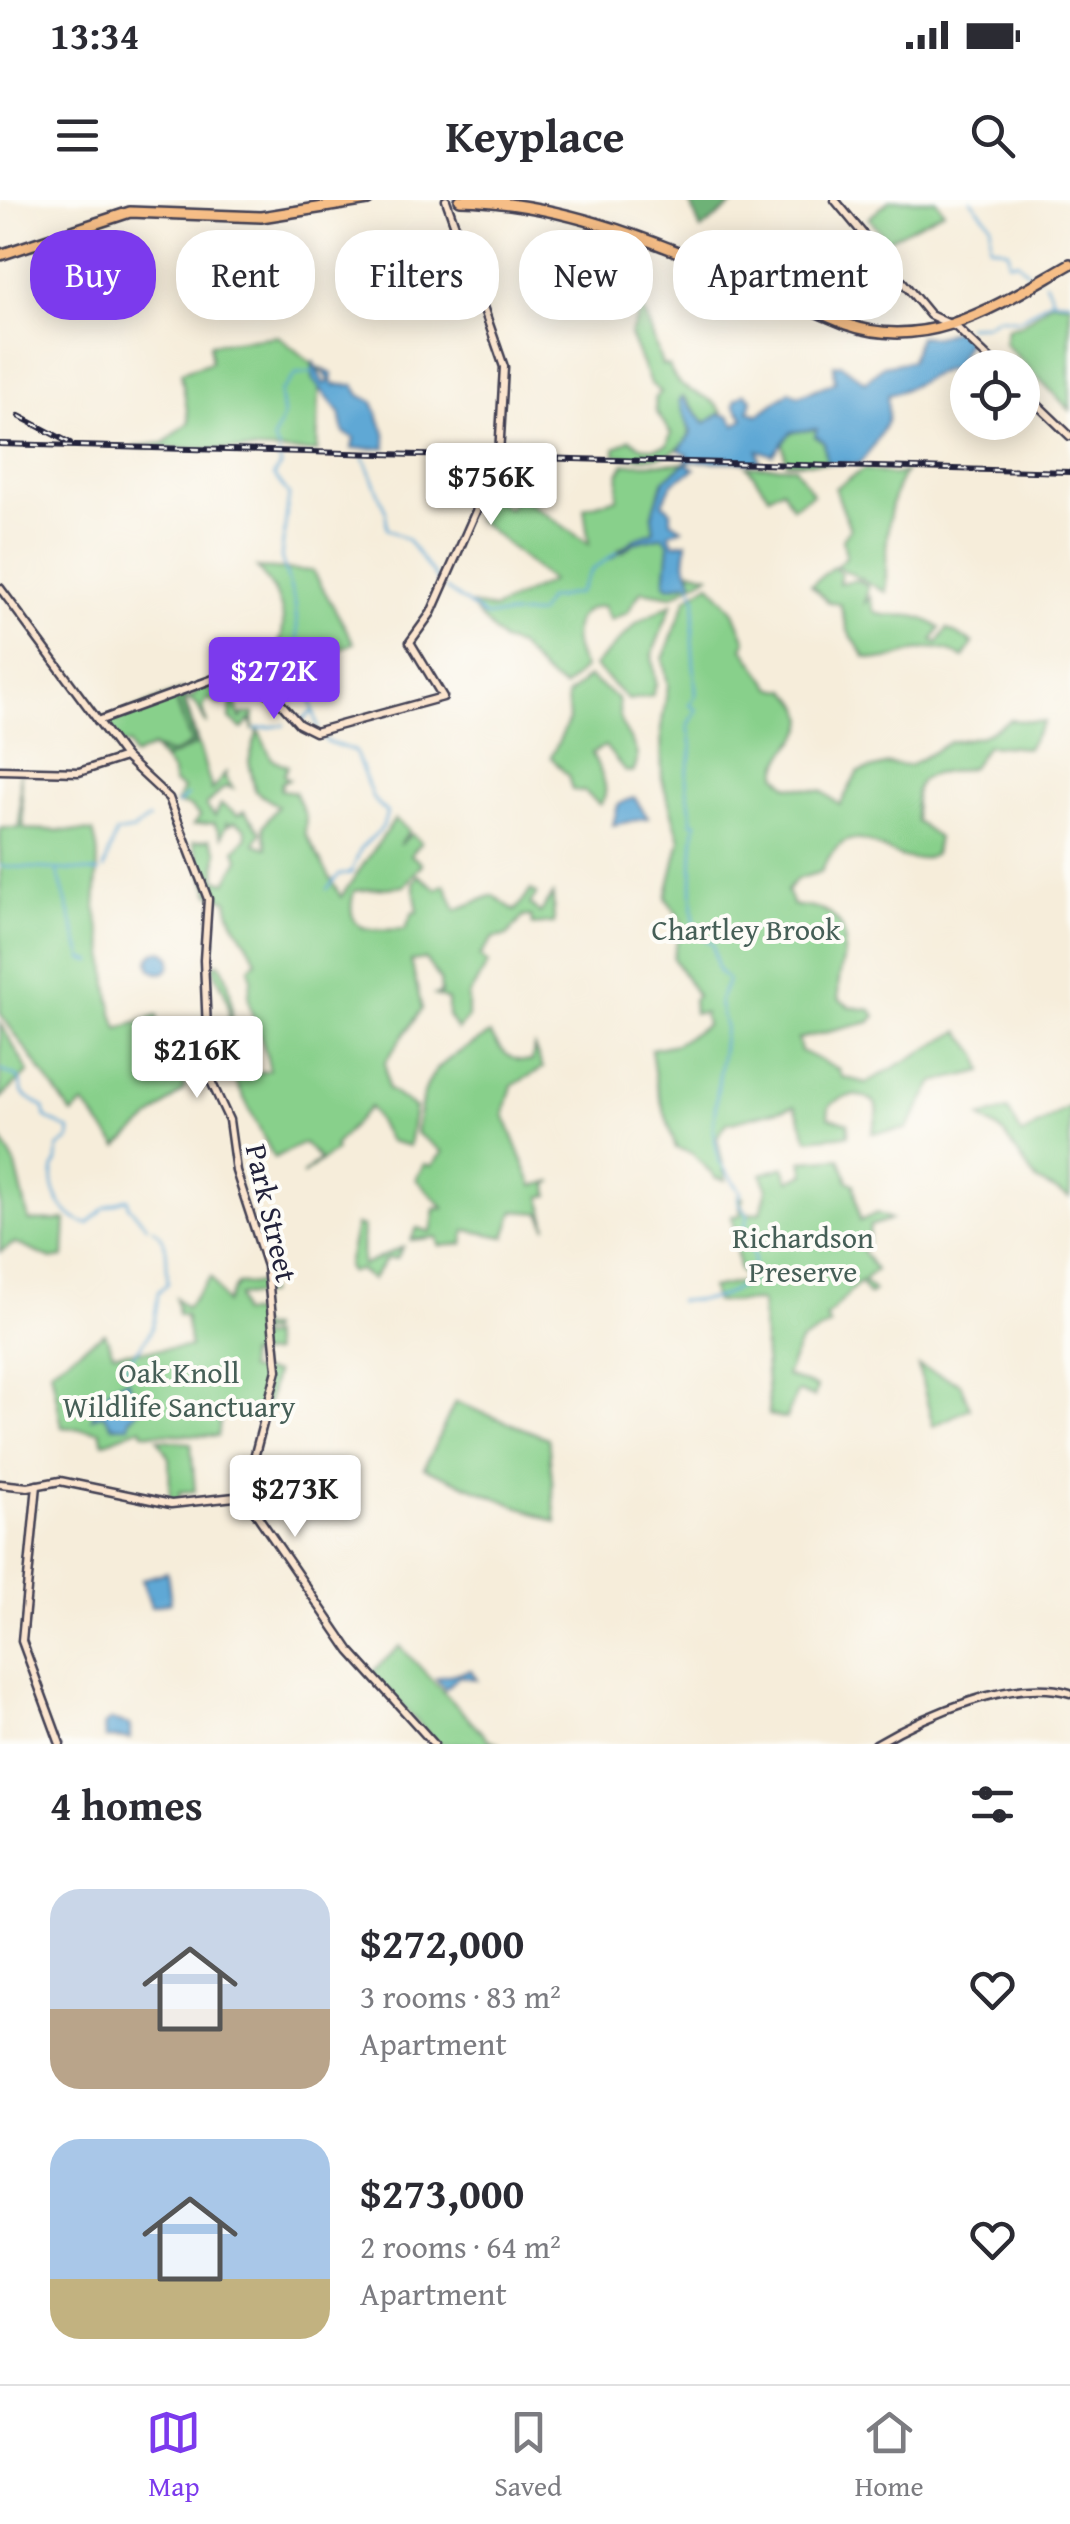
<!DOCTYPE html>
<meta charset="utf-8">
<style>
:root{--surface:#fff;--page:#f7f7f7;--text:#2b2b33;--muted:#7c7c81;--line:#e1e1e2;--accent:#7c3aed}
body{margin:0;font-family:"Gentium Book Plus",serif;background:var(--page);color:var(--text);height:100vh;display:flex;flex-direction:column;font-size:38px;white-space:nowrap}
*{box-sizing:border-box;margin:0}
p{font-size:32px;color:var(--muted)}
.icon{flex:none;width:55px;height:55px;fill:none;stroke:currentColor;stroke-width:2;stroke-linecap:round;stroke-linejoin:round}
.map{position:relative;height:1544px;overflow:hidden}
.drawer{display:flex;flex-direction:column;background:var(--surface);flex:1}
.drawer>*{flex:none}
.guide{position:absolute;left:30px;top:30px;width:1010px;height:90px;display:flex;gap:20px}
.buttons{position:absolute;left:950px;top:150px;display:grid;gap:20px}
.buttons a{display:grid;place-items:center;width:90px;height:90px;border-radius:50%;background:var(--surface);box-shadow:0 5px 25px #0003;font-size:50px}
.price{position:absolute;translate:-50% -85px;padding:0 22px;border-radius:10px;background:#fff;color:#222;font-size:32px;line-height:65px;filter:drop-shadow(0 2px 5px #0008)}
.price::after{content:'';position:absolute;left:50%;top:60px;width:30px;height:22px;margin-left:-15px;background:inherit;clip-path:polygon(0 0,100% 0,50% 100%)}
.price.active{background:var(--accent);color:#fff}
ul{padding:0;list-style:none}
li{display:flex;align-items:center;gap:30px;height:250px;padding:0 50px}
li span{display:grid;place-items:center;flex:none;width:280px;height:200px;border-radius:30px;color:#555}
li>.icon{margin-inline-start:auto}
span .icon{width:120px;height:120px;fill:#fffc;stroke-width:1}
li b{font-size:42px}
h2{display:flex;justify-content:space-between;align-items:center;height:120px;padding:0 50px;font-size:42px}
.tag{padding:0 35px;border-radius:40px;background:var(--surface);box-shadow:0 5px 25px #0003;font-size:35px;line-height:90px}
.tag.active{background:var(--accent);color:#fff}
.status{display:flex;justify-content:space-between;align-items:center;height:70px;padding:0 50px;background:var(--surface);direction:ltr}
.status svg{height:28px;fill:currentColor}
header{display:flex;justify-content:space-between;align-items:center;height:130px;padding:0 50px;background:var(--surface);font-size:45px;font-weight:600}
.tabs{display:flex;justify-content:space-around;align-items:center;height:140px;border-top:2px solid var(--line);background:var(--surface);font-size:28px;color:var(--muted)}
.tabs a{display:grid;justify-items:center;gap:5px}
.tabs .active{color:var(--accent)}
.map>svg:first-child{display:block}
.green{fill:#88d08b;stroke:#557963;stroke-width:2.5}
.forest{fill:#6eb277;stroke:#486a59;stroke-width:2.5}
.water{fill:#5ea8d5;stroke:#406588;stroke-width:2.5}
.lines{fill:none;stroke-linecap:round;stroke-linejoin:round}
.stream{stroke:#5ea8d5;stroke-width:2.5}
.secondary-casing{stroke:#424053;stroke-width:11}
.highway-casing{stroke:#424053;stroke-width:14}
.secondary{stroke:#fbe5cf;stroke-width:6}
.highway{stroke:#f6be87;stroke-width:9}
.rail-casing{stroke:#22223b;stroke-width:6}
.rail{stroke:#fdfcf7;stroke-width:2.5;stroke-dasharray:8;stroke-linecap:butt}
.secondary-bridge-casing{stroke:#424053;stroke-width:11;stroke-linecap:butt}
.secondary-bridge{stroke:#fbe5cf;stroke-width:6}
.labels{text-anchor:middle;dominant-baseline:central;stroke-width:8;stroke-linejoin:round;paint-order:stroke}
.park-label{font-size:30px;fill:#465f57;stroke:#fdfcf7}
.street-label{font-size:30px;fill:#22223b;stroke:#fdfcf7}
</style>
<div class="status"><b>13:34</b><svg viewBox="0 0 49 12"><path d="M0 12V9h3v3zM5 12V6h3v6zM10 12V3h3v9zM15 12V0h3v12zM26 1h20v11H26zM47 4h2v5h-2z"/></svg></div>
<header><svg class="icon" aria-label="menu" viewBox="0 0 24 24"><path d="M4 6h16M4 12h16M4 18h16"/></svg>Keyplace<svg class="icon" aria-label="search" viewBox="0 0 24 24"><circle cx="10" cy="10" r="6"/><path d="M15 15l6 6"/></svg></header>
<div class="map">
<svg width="1070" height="1544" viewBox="0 0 1070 1544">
<rect width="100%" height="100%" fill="#fdfcf7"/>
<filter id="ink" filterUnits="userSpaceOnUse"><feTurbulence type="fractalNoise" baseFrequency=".01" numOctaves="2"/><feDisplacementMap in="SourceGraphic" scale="20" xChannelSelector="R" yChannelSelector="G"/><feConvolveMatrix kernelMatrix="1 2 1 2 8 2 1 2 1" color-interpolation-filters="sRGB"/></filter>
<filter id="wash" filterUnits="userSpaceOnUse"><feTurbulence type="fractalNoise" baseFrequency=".0048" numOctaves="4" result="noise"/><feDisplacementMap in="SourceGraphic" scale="40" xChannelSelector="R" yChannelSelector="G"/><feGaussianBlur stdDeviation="2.25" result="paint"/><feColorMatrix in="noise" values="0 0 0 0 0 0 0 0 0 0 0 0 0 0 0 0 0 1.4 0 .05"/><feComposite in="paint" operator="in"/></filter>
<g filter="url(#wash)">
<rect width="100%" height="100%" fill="#f6edda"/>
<g class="green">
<polygon points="890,0 936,0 944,11 887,40 869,18"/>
<polygon points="1051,102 1070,104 1070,210 1004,143 1007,128 1021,125"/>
<path d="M643,107l19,58 7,1c12,34 36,19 54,48l-18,9 -20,-25 5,39c-20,26 -46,21 -75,18v-7l15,-9c12,10 22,11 37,6l4,-11 -15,-23 -1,-13 6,-6 -11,-9 -20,-48z"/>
<polygon points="278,136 320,170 317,252 133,247 164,243 189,222 181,172 211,162 210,144"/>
<polygon points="818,229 815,236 824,243 827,263 786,262 782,240 791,232"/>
<path d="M686,263l-22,17 -12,35 2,17 -35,17 4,3 10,-9 30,-7 6,8v43l24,-5 -2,-12 18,5 -37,21 -31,-5 -14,22 -17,7 -7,-14c-36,2 -33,39 -19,62l-20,20 -21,-15 -24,-27 -17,-5 -32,-36 24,4 57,-28 -74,-62 12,-24 20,14 8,-15 72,50 -5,-36 33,-10 2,-25 6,-9z"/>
<polygon points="747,266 795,267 813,294 792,307 782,288 769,296"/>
<path d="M864,269l29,6 12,-3c-21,34 -19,83 -19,120l-50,-26 10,-9 -3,-19 7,-9 -15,-41z"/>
<path d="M833,367l8,6 -2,10 17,-3 12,6 -3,17 5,-6 4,14c20,12 34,-6 66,17l-7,12 5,3 9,-14 26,14 -9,15c-46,-26 -62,11 -99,-1l-17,-26 -8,-27 -12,-2 -17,-17z"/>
<path d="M257,368l56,3 41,72 -59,27 -16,-26c12,-29 -3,-55 -22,-76z"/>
<path d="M710,383l24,29 12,29 -3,7 29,40 15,2c44,43 -7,47 -10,85l11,11 34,5 18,14 18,-33 31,-8 20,2 41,-24 32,-6 28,-16 34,2 -17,26 -40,-3 -15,22c-38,12 -63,-5 -56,54l22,17 -4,17c-47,23 -78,-58 -113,17l-24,7 -10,12 6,14c10,3 23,1 32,6 39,23 8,57 14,88l11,8 21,3 5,6 -6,6 -72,17 3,12 38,19 3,7 24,6 94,-52 18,23 5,17 -49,11 -27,47 -35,4 6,-22 -3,-8c-13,-11 -34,-9 -46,4l-1,10 20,6v12l-40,4 -13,-33 -68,17 -10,14 9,43 -10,-2 -24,-25 -16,-5 -20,-63 -5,-36 25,-5 30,-19 -2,-12h-10l-1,-14 4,-3 -24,-38 9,-37 -16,-23 14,-58 -18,-60 -1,-51 7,-44 -5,-26 24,-61z"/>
<polygon points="672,404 652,455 656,484 652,496 628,500 594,466 638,422"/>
<path d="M588,477l30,22c2,8 0,18 4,26 8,16 22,29 11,47l-8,-1 -20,-25 -13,7c7,17 21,36 8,52l-15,-13 -13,-2 -4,-14 -17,-19 18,-37 -2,-24z"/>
<polygon points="226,480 236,485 234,493 240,498 235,503 241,520 242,514 254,513 253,531 251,519 242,529 230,519 231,499 219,504 208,499 203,507 207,525 196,504 186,499 195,495 197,486 210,489"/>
<path d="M182,490l30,100 15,-19 -3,5 9,12 -9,-1 -18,19 9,10 6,-12 17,11 6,-4 17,21 -6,12 12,4 -4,-22 15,-20 -23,-15 -6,-30 9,-31 14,29 16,7 -5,9 6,4 -7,3 -1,8 14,2 11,25 -1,16 36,64 54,-78 14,12 -10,14 12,-11 10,8 -10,13 11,9 -18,22 -50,5c-13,48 26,38 51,38l8,-17h5l-5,-30 5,-7 19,14 8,-5 11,26 37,-15 22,16 16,-21 6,4 -7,10 10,9 13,-18 1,28 -22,2 -1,-9 -8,1 -16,19 -14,2 -13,18 8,8 -20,32v22l-11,12 -9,-14v-16l-13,-5 6,-2 -1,-13 -15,-21 -14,2 11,48 -37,53 3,27 27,19 -6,38 -20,-5 -19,-34 -36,39 2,4 -34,25 18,-16 -16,-16 -30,15 -40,-80 35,-8c-2,-25 -17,-46 -20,-69 -2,-13 6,-20 0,-32l7,-8c-9,-26 -25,-32 -29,-61l-17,-6 -17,-52 17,-3 7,12 -1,28 10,3 13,-22 -4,-10 12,-13 -2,-9 -10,-6 -9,4 1,-5 -5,16 -8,-14 -21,2 7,-9 -11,-10 -13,-2 7,-15 -10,-6v-10l-20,-26 -20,9 -4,-12 -10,1 -17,-23z"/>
<path d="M20,572l4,57 69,3c10,28 1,47 3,76 1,13 6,25 8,38 4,30 3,54 14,83l39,-13 2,20 6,-7 -4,36 22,3 1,21 -66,58 -34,-43 -12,10 -72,-101v-185h20z"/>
<path d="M219,763c11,12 15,46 12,62l10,15 -8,26 -7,-2c-3,-17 3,-32 3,-47 1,-19 -9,-34 -17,-51z"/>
<polygon points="0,823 29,872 0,899"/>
<path d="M490,834c11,17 20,29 42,27l2,-14 9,21 -31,18 -8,28 29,72 21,-5 -6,3 1,11 -8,2 6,31 -6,-15 -27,-2 -9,26 -39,-7 -3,14 -24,2 -2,-9 -26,3 6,-12 14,4 4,-23 9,-1 -28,-29 8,-15 7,2 12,-14 -27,-19c10,-66 17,-65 74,-99z"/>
<polygon points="1070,906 1070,998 1036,980 1004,934 980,917 1008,910 1022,935"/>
<polygon points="0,936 16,966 29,1021 66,1020 64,1057 51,1059 15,1043 0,1052"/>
<polygon points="840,958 848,981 854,984 860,1021 877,1013 891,1019 870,1026 868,1043 862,1050 876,1070 863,1080 874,1091 869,1095 860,1082 826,1118 830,1125 800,1142 786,1176 817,1187 814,1197 797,1192 786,1219 769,1215 761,1101 715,1102 711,1088 747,1081 739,1070 732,1016 741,1015 738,997 743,998 741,1005 749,1014 761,1012 767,989 762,974 784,967 789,981 805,974 802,961"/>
<polygon points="356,1025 363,1027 362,1066 403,1047 397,1058 386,1059 372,1080 359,1070 350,1072 347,1066"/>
<polygon points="211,1077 226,1103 237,1084 267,1083 268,1094 238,1096 241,1113 255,1113 260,1128 269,1128 269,1132 259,1132 259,1138 270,1136 273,1153 248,1155 248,1170 275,1173 264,1218 231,1206 222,1209 218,1236 143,1233 141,1228 103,1243 100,1231 62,1227 51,1169 105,1133 113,1153 190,1147 185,1115 178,1115 176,1098 186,1108"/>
<polygon points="918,1166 960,1183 970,1208 933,1226"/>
<polygon points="455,1202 548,1238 556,1322 424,1268"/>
<polygon points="158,1239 191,1243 195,1291 179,1292 180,1303 170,1302 169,1258"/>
<polygon points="400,1446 488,1539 500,1544 438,1544 371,1473"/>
</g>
<g class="forest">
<polygon points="689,0 739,0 701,30"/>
<polygon points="182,490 196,545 163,560 154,549 173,554 191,543 173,494"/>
</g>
<g class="water">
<path d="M957,129l11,11 -14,27c-25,6 -40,22 -66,28 -2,8 2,19 -1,26 -3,8 -22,39 -29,43l-31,-1 -3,-21 -9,-6 2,-7 -26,3 -18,23 -15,-5 2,12 -74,-1 2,-7 -9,-4 12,-17 -12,-32 3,-4 23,26 14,-9 11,2 5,9 9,-7 -10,-13 2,-6 9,-6 7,6 -3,12 9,4 32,-24 8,5 37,-14 -1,-17 7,-1 24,18 18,-16 28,-5 8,-25 17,1z"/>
<polygon points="313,161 324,184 330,181 322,169 332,174 333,185 354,185 360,195 373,202 385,233 386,248 352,249 354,238 344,233 340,213 313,180"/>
<polygon points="686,263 695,269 672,283 663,303 671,311 671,321 682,328 669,334 674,344 687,342 685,363 693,381 669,387 665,384 669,344 663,336 633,343 610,359 634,339 654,331 652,315 664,280"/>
<polygon points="634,597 648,618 613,625 618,605"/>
<circle cx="160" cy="762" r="11"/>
<path d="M128,1180l11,30 -10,9v7h-17l-8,-12 -12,4c8,-17 14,-32 36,-38z"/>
<polygon points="167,1372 171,1402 151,1407 142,1379"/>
<polygon points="471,1470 477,1480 459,1476 445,1489 436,1478"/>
<polygon points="111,1520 130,1525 130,1539 105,1538 104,1525"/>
</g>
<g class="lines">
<g class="stream">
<polyline points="971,0 991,24 990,46 1008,50 1009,62 1017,61 1032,77 1039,77"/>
<polyline points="1045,82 1053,99"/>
<polyline points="1054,100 1070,101"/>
<polyline points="967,126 985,125 998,117 1019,120 1051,99"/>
<polyline points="279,250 273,240 283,217 280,193 296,174 313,172"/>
<polyline points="279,255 281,266 274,275 289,295 281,357 295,403 300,458 318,528"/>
<polyline points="364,258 386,312"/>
<polyline points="386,315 387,329 408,340 440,384"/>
<polyline points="446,389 485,416 539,414 547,399 578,393 591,371 617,352"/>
<polyline points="301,521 313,511"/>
<polyline points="256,529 284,525"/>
<polyline points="322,535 327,542 355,551 373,599 387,613 382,628 361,648 351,673 339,675 327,689"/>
<polyline points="177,605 188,595"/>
<polyline points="0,666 100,672"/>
<polyline points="104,669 116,633 133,630 149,619"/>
<polyline points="57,670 83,759 93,762"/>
<polyline points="0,870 19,878 23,894 44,908 46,918 70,930 69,940 58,948 57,959"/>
<path d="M57,961c-13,22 5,58 31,63l14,-14"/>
<polyline points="104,1008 128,998 129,1007 147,1026"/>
<path d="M678,1101c35,-1 42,-1 73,-20l3,-23 -10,-29 4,-14 -10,-13 3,-10 -22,-31 -6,-34 12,-100 -6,-25 9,-22 -10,-10 -5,-25c-4,-5 -15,-11 -17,-15 -6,-15 -4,-92 0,-107l-5,-1c2,-17 -8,-36 -4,-51 6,-19 6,-25 1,-45l9,-16 -7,-5 6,-11 -4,-54 4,-42 -7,-18"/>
<path d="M128,1176l-2,-13c26,-27 29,-36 32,-71l10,-9c-3,-18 4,-44 -16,-55"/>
</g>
</g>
</g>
<g filter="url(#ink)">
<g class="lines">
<defs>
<g id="secondary">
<polyline points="446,0 504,167 499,255"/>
<polyline points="835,0 930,115 956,127 999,168"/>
<polyline points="1022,190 1070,236"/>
<polyline points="0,388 125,557 169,598 208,699 204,760 209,877 229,920 236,971 267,1066 277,1170 244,1296"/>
<polyline points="98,521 230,473 276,498 299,524 315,532 443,497 410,442 431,413 499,259"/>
<polyline points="0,570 79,572 125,557"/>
<polyline points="0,1284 28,1287 60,1281 171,1304 244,1296"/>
<polyline points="37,1285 22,1441 60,1544"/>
<polyline points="244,1296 350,1451 434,1544"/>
<path d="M876,1544c49,-29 137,-68 194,-51"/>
</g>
<g id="highway">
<path d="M460,0c137,3 261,73 386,124 83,30 155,-21 224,-60"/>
<polyline points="0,55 130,12 261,17 368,0"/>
</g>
</defs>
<use href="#secondary" class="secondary-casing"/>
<use href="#highway" class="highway-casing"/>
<use href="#secondary" class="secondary"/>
<use href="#highway" class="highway"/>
<defs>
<g id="rail">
<polyline points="19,216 70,243"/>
<polyline points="0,244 1070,272"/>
</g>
</defs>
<use href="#rail" class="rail-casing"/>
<use href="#rail" class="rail"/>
<defs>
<polyline id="secondary-bridge" points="499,259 499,255"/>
</defs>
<use href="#secondary-bridge" class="secondary-bridge-casing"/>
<use href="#secondary-bridge" class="secondary-bridge"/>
</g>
</g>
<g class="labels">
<g class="park-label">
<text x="746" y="729">Chartley Brook</text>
<text x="803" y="1037">Richardson<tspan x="803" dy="34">Preserve</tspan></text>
<text x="179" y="1172">Oak Knoll<tspan x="179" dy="34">Wildlife Sanctuary</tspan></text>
</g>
<g class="street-label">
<text transform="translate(272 1013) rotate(77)">Park Street</text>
</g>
</g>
</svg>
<div class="buttons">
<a><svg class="icon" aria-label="locate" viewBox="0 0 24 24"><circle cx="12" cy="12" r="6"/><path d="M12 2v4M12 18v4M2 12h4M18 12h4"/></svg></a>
</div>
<b class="price" style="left:491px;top:328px">$756K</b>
<b class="price active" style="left:274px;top:522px">$272K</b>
<b class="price" style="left:197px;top:901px">$216K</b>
<b class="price" style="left:295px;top:1340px">$273K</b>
<div class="guide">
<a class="tag active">Buy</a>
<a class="tag">Rent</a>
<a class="tag">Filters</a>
<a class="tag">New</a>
<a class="tag">Apartment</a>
</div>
</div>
<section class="drawer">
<h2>4 homes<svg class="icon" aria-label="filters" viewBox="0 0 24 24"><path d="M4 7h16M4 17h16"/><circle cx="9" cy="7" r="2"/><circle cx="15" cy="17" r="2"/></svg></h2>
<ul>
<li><span style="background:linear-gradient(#c9d6e8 60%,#b9a48a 0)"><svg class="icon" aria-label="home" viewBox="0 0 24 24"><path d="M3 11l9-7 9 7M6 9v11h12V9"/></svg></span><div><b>$272,000</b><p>3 rooms · 83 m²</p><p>Apartment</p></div><svg class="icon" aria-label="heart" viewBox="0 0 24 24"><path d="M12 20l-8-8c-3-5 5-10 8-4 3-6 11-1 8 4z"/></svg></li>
<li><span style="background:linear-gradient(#a9c7e8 70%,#c2b280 0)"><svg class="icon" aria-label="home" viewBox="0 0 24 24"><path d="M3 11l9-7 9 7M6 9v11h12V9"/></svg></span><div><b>$273,000</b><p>2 rooms · 64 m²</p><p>Apartment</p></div><svg class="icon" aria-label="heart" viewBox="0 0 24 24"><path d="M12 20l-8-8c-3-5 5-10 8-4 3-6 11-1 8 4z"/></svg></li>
</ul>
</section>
<nav class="tabs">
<a class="active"><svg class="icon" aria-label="map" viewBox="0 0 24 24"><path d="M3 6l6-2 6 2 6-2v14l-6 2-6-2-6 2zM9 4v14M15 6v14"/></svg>Map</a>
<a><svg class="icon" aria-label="saved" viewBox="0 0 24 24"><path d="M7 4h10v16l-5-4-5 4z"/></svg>Saved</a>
<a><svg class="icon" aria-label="home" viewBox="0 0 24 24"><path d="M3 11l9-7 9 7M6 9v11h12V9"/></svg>Home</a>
</nav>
